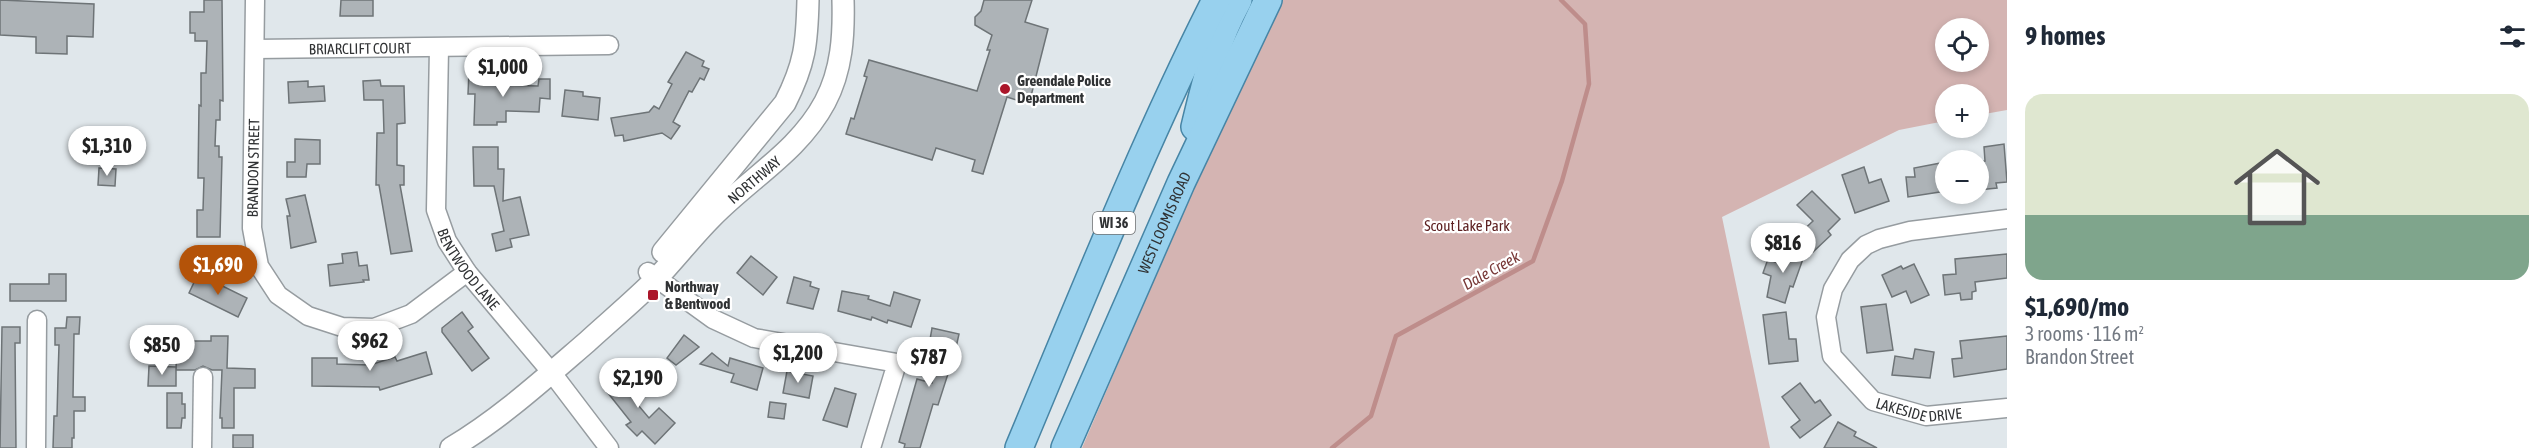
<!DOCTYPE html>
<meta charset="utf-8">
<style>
:root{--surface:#fff;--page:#f6f6f7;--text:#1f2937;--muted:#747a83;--accent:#b45309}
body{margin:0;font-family:"Asap Condensed",sans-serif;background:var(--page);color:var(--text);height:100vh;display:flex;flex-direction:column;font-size:22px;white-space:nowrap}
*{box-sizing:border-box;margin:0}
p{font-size:20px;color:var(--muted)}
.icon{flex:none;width:33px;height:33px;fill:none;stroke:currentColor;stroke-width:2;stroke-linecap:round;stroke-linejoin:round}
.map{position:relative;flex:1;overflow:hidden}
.details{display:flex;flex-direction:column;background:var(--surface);width:540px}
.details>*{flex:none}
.controls{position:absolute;left:1935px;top:18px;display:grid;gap:12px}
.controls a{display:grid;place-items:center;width:54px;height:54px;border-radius:50%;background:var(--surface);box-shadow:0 3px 9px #0003;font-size:30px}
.price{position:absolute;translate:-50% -51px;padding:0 14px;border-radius:21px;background:#fff;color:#222;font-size:20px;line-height:39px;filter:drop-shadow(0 2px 3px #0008)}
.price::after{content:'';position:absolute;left:50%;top:36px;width:18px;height:14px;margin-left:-9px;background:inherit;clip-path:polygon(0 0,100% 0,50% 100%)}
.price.on{background:var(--accent);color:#fff}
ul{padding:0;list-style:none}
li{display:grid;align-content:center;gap:12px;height:318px;padding:0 18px}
li span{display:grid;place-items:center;height:186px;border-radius:18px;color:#555}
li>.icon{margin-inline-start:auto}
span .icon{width:108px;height:108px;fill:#fffc;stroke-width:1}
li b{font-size:26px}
h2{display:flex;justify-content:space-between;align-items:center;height:72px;padding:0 18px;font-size:26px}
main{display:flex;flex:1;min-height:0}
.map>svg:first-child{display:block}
.green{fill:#d4b4b2;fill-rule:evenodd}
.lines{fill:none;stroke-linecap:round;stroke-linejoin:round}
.stream{stroke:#be8d8b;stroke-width:4.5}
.building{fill:#adb3b7;stroke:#6e7477;stroke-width:1.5}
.minor-casing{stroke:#969ca0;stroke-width:21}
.tertiary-casing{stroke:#969ca0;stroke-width:24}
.primary-casing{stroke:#4785a5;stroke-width:30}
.minor{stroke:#fff;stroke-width:18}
.tertiary{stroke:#fff;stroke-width:21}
.primary{stroke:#98d1ee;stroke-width:27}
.poi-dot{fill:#ab162a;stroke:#fff;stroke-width:2}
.labels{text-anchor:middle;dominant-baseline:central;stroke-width:4.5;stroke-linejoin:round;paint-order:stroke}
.shield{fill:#fff;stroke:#6e7071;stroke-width:1.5}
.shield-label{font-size:14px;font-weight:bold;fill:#303234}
.street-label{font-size:15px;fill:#303234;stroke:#fff}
.poi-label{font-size:15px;font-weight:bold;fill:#303234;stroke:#fff;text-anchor:start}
.park-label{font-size:15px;fill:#5d2021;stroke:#fff}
.water-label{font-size:16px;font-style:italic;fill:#783837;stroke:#fff}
</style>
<main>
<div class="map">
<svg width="2007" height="448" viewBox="0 0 2007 448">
<rect width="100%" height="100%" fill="#e0e7eb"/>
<path class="green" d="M1282,0h725v110l-28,5 -1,-21h-32l-1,27 -46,9 -177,87 48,231h-688l116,-271zM1946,28h32v34h-32z"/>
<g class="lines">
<polyline class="stream" points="1332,448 1371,416 1396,336 1533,261 1562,181 1589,84 1585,24 1561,0"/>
</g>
<g class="building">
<polygon points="0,0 94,4 93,37 67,36 67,54 36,53 36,37 0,35"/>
<polygon points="204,0 222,0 223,101 220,100 220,120 216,120 215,146 219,146 219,157 222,157 220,237 197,237 197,210 203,210 204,178 198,178 199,105 201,106 201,73 206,73 207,41 195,41 195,33 190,33 190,12 204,12"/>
<polygon points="341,0 373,0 373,16 340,16"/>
<polygon points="984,0 1032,0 1025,22 1048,29 1029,104 1007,97 983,174 972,171 975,160 936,148 932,160 846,134 851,118 854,119 867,77 864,76 869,60 977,91 990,50 987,50 992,35 975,25 975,17 981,11"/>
<polygon points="686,52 704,61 702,66 709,69 704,80 700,78 692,92 689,91 673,122 680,126 671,139 662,133 624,141 623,135 615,136 611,118 649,112 654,106 659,109 672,84 668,82"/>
<polygon points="469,72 498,73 497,85 538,86 539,79 550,79 550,99 540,98 539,112 506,111 506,122 497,122 497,125 474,125 475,94 468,94"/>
<polygon points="380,80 381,86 404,86 405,123 397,124 397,165 404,166 404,185 400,185 412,251 391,254 379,185 376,185 377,133 384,133 383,100 364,100 363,81"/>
<polygon points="308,81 308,87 324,86 325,101 289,103 288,82"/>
<polygon points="565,90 583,92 583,96 600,98 598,120 562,116"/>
<polygon points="295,139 320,140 320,164 307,164 306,177 287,177 287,162 295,162"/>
<polygon points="2004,144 2007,182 1996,183 1997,188 1978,190 1978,162 1985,161 1984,147"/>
<polygon points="473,147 498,147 498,169 504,169 503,201 520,197 529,235 510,239 512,247 496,251 492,234 504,231 494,186 474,186"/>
<polygon points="1946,162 1946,191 1908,197 1906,177 1915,177 1914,168"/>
<polygon points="1864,167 1869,183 1881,179 1889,201 1855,213 1842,175"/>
<polygon points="99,168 116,169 115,186 98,185"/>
<polygon points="1812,191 1840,219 1828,231 1831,235 1813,252 1797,236 1813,221 1797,205"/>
<polygon points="305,195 316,242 291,248 287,216 290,216 286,199"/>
<polygon points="1780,248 1804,256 1793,287 1790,286 1785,303 1767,297 1771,276 1763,273 1768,259 1775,262"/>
<polygon points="357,252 359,266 367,265 369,280 363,280 364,282 330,286 328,265 343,263 342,254"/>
<polygon points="2007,254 2007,278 1975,282 1976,291 1972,292 1972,299 1961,300 1960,293 1945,295 1943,275 1956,274 1955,259"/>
<polygon points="751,256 777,277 763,295 737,273"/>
<polygon points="1914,264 1929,295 1911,303 1906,291 1892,297 1882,275 1901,266 1903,269"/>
<polygon points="49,274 66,274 66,301 10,301 10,284 49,284"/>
<polygon points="198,274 247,298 238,317 189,293"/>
<polygon points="794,277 811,282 810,286 819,289 813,309 787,303"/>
<polygon points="842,291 869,296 868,299 890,306 894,292 920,300 911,327 888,320 887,323 872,317 871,320 838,311"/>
<polygon points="1886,304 1893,350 1867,353 1861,307"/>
<polygon points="462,312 473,327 468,331 489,358 472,371 442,332 442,328"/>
<polygon points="1786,312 1789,339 1796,339 1798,361 1769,364 1763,315"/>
<polygon points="67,317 80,317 79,334 74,334 73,397 85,397 85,411 74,411 74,438 72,438 72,448 53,448 54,416 57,416 58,376 59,345 55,345 55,328 66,328"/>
<polygon points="2,327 20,327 20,343 15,343 16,448 0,448"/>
<polygon points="932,328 959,334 955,352 938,405 933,404 920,448 904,448 905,444 899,442 917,379 932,383 937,359 927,357"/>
<polygon points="684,335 699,347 676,365 667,358"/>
<polygon points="211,336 228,336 227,368 255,369 255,388 234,388 234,428 222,428 222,418 220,418 222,370 212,370 203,366 195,370 176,370 177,341 211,341"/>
<polygon points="2007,336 2007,369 1954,377 1952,359 1962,358 1960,341"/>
<polygon points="1915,349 1934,352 1930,378 1892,375 1895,356 1913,359"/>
<polygon points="426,352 432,374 380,390 379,387 312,386 312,358 337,358 337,364 370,365 395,357 397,361"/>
<polygon points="712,353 728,366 730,358 763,368 757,390 731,382 734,374 700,364"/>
<polygon points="149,366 176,367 176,386 148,386"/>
<polygon points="626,370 643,391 633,399 649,418 659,408 675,423 655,444 642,431 637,436 626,425 631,422 604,388"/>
<polygon points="787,371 813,376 809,398 783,393"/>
<polygon points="1800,383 1815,403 1820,400 1831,415 1800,438 1791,427 1800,420 1782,397"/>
<polygon points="835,388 856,394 847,427 823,420"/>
<polygon points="167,393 182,393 182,404 185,404 185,418 182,418 181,428 167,428"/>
<polygon points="770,402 786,404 784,419 768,417"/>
<polygon points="1838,422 1856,432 1854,436 1877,448 1824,448"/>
<rect x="233" y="435" width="20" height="13"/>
</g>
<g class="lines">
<defs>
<g id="minor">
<polyline points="255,0 252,228 259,266 278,295 308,316 342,327 374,328 411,314 467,272"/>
<path id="s1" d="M439,48l-3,162 11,31 20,31 85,101 57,75"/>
<path id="s2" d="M255,49l354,-4"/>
<path id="s3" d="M2007,219l-97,12 -31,8 -13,6 -16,15 -17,29 -7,28 6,39 41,45 53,15 81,-8"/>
<polyline points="648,272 713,319 754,338 897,363 871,448"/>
<polyline points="36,448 37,320"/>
<polyline points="202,448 203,377"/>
</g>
<g id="tertiary">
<path d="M663,252l122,-149c20,-39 22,-60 23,-103"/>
<path id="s4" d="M451,448c49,-29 93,-69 136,-106 23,-21 48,-42 70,-64 19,-20 36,-42 55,-61 38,-39 87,-66 113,-115 17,-32 19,-67 18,-102"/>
</g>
<g id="primary">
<path d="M1195,127c11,-46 20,-85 43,-127"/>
<path d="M1019,448c63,-150 123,-302 197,-448"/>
<path id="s5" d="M1065,448l116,-265 87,-183"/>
</g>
</defs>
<use href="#minor" class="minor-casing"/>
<use href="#tertiary" class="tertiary-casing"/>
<use href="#primary" class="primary-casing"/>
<use href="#minor" class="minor"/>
<use href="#tertiary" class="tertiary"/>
<use href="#primary" class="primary"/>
</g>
<g class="poi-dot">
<circle cx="1005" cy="89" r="6"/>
<rect x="647" y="289" width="12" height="12" rx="3"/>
</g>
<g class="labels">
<rect class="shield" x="1093" y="212" width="42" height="22" rx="4.5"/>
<g class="shield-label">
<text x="1114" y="223">WI 36</text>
</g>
<g class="street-label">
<text stroke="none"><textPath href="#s2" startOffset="105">BRIARCLIFT COURT</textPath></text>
<text transform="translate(253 168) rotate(-89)">BRANDON STREET</text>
<text stroke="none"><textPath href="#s4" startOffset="406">NORTHWAY</textPath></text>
<text stroke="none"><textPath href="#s5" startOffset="246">WEST LOOMIS ROAD</textPath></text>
<text stroke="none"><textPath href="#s1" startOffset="230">BENTWOOD LANE</textPath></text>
<text stroke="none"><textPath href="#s3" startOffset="376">LAKESIDE DRIVE</textPath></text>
</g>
<g class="poi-label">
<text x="1017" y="80">Greendale Police<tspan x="1017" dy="17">Department</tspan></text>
<text x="665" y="286">Northway<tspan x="665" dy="17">&amp; Bentwood</tspan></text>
</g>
<g class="park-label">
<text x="1467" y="225">Scout Lake Park</text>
</g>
<g class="water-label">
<text transform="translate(1491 270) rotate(-29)">Dale Creek</text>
</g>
</g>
</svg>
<div class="controls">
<a><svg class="icon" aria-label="locate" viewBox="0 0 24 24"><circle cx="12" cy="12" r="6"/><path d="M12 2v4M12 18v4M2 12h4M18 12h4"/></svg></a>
<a>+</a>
<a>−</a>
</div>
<b class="price" style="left:503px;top:98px">$1,000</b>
<b class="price" style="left:107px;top:177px">$1,310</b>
<b class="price" style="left:1783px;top:274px">$816</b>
<b class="price on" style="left:218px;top:296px">$1,690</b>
<b class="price" style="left:370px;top:372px">$962</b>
<b class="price" style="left:162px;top:376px">$850</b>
<b class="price" style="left:798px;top:384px">$1,200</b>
<b class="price" style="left:929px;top:388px">$787</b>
<b class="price" style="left:638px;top:409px">$2,190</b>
</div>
<section class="details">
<h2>9 homes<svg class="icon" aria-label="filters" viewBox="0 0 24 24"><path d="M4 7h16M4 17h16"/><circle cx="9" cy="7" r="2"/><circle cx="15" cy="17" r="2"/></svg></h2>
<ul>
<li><span style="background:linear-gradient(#dfe7d0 65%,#7fa58c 0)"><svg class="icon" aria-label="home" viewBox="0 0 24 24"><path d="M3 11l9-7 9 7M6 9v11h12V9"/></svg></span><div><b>$1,690/mo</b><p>3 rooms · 116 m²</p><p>Brandon Street</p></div></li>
</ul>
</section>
</main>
